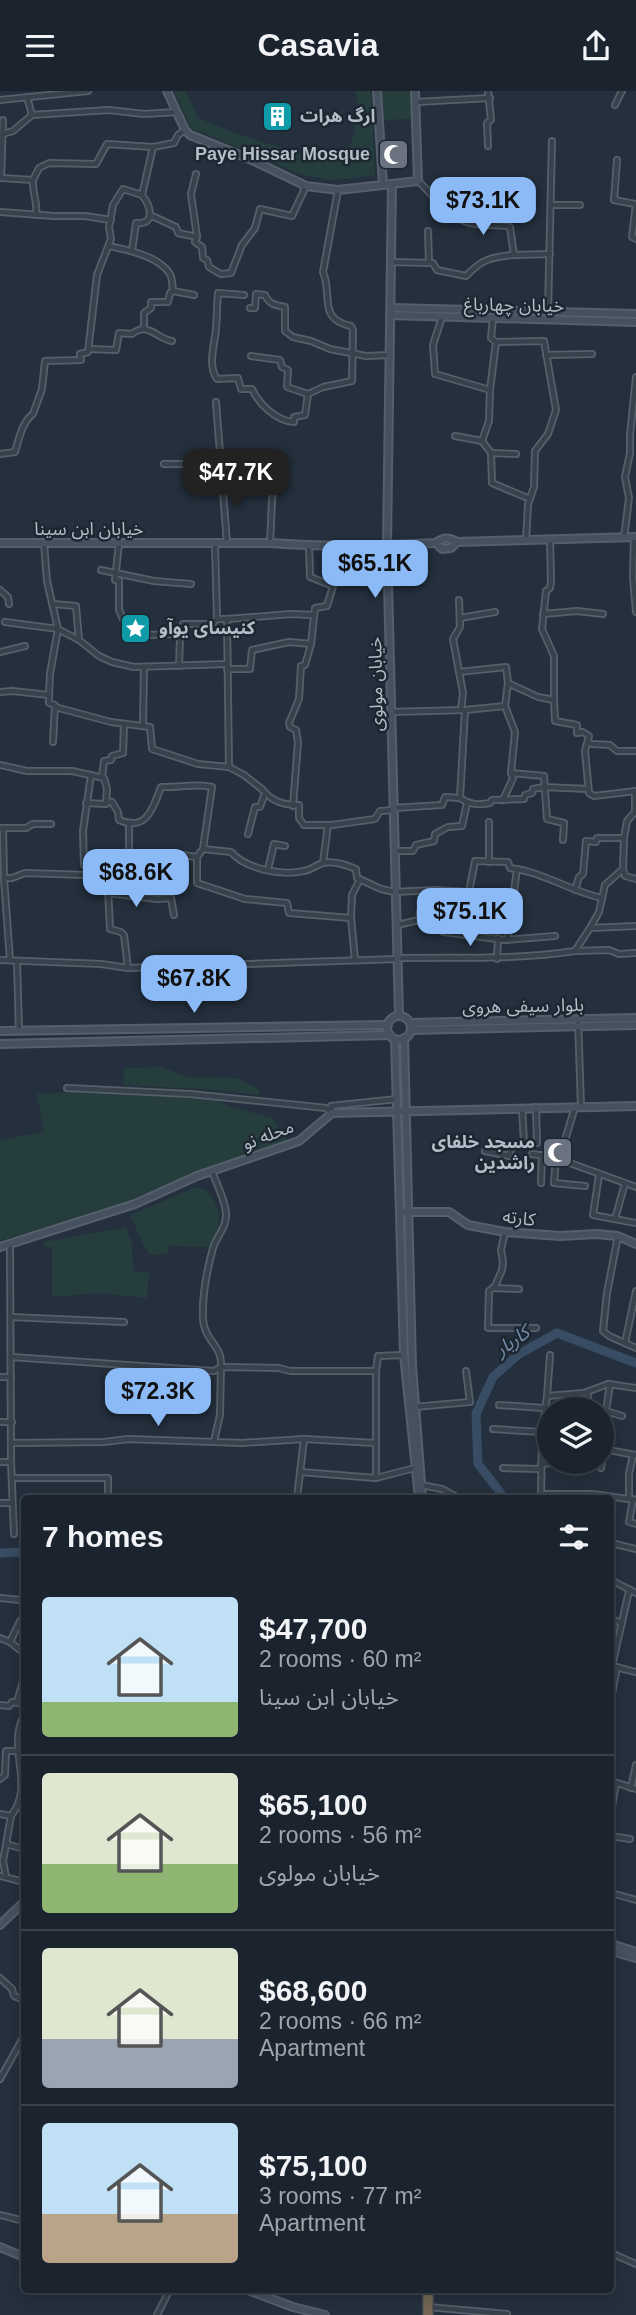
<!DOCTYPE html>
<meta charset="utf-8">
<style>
:root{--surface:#1b242e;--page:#28303a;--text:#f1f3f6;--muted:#a0a4aa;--line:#39414a;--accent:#8bbaf6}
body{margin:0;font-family:Helvetica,"Noto Sans Arabic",sans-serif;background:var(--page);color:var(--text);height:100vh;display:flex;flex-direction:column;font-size:26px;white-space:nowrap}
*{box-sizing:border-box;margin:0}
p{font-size:23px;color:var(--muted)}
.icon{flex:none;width:38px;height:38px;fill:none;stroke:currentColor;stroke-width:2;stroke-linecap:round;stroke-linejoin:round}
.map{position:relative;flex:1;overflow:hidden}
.sheet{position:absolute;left:21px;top:1404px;width:593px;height:798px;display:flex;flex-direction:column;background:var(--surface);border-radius:7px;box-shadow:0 4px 18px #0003,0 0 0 2px var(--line)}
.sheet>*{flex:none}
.fabs{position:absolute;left:537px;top:1306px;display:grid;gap:14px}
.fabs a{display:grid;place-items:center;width:77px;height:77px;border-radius:50%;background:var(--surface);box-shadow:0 4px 18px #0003,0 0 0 2px var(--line);font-size:35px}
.price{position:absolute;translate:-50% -60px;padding:0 16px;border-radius:14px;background:var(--accent);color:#111;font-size:23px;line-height:46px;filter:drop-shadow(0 2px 4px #0008)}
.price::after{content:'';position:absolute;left:50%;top:42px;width:21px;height:16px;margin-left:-10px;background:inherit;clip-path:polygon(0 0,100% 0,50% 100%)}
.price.selected{background:#222;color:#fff}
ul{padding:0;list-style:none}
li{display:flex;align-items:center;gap:21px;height:175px;padding:0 21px}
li+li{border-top:2px solid var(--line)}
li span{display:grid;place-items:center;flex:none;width:196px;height:140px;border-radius:7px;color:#555}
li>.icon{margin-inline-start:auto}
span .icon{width:84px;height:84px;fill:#fffc;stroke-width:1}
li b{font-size:30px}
h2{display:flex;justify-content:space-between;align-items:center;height:84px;padding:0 21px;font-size:30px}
header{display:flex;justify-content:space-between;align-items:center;height:91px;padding:0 21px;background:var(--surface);font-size:32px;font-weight:600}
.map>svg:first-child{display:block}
.green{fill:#263d3e}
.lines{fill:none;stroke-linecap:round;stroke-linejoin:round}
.river{stroke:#384d64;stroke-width:9}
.street-casing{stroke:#56606b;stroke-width:8}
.secondary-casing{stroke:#56606b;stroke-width:10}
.highway-casing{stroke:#434d58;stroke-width:12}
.street{stroke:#38424d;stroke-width:4.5}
.secondary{stroke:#465160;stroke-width:6}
.highway{stroke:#736655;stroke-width:9}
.labels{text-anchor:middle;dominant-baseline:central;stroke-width:5;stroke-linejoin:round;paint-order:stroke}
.poi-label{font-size:18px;font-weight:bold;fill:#b4bdc8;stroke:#1d2732;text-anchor:start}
.street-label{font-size:18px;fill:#b4bdc8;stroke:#1d2732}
.water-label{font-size:19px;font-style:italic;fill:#748fab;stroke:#1d2732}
</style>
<header><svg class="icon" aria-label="menu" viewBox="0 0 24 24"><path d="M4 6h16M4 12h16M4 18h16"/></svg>Casavia<svg class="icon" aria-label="share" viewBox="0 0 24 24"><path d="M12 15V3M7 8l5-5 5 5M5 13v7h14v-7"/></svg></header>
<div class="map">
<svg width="636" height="2224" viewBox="0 0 636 2224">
<rect width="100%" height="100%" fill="#24303d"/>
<g class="green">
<path d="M174,0h12l12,27 5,2c31,13 114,46 145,29 8,-14 12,-42 7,-58h16l4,85 -43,4 -30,-5 -111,-47z"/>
<polygon points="381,0 413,0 414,28 382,29"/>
<polygon points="161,976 188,986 237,987 260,999 259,1004 218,999 123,994 124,977"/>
<polygon points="67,1001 213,1008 231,1016 273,1027 287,1049 200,1079 120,1114 0,1150 0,1049 44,1041 37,1003"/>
<path d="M196,1096c19,2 27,29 21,46 -2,4 -6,10 -9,14l-39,-1 -2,8 -15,1 -7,-7 -15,-33z"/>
<path d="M126,1137l6,16 1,27 16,2 -2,25 -48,-5 -47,4v-49l-8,-1v-5c27,-4 54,-11 82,-14z"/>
</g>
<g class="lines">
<g class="river">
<polyline points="502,1407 500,1401 478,1373 476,1323 493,1286 519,1263 557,1242 636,1272"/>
<polyline points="0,1462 24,1461"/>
</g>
<defs>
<g id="street">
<polyline points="488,0 491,29 487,32 488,55"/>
<polyline points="0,9 88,0"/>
<polyline points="416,11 490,7"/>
<polyline points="615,14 622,0"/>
<polyline points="32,24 109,19 144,23 177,21"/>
<polyline points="3,29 1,87 33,89 39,77 49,72 96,73 107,53 153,56 174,52 178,44 185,39"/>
<polyline points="3,43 13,40 32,24 27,6"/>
<polyline points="617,69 614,109 635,113"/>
<polyline points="196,83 191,103 197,146 195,151 202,156 203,167 207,169 209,176 221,183 231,182 242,154 255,137 260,118 292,125 306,95"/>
<path d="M33,89c-1,13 5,22 3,35"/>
<path d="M418,90c17,15 28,36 52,42 13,4 27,0 40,4l4,28 36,-1"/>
<polyline points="636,113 632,146 636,148"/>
<polyline points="551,114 580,114"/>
<polyline points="0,121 54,125 85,125 111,129"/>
<polyline points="150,124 176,136 178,142 197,146"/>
<polyline points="428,140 429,171"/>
<path d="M109,155c19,4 50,10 61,28 3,6 2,12 3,17"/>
<path d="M132,160l4,-28c21,2 14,-18 6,-28l11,-48"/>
<path d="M391,171l42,1 4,7 29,6c16,-17 25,-19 48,-21"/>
<path d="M244,204l-26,-2c-1,12 -1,23 -2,35 -1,17 -9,36 1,51l21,-1 3,11h11c7,15 24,32 42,33v-5l11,-2 3,-21"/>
<path d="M250,217h5l1,-14 9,1c4,9 9,10 20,12v24l8,6 18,4 19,8 36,7 24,-1"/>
<polyline points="548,221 552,50"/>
<polyline points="442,226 433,254 435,283 490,299"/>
<polyline points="493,227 491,247 496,251 544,250 556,319 548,343 535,360 534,396 528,413 526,450"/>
<polyline points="144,238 144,222 151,217 151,211 168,211 170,202 173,200 194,204"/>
<polyline points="496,251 490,299 489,330 482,350 491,362 492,392 530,408"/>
<path d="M89,258l27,1 3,-17 13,1c16,-13 25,5 40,7"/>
<polyline points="546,264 592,263"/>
<path d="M251,265l29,4 2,7 6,3 -1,17 21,7 15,-7 29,-6 1,-51 -2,-4c-34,-7 -18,-31 -28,-54l15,-82"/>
<polyline points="216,311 227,452"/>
<polyline points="455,345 482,350"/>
<polyline points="491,362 516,363"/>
<path d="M0,363l15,-2c4,-13 7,-30 18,-38l9,-25 3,-28 36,-1 -1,-6 8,-2 9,-77 14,-36 -2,-12 4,-22 10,-16 19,6"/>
<polyline points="164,373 210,373 211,386 222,386"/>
<polyline points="634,446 633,486 636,521"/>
<polyline points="624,447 629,407 625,386 630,362 630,344 636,286"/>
<polyline points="44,452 47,490 58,538 50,583 49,604"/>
<polyline points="119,452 115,489 119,489 119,519 128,539 146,544 180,543"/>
<polyline points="270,452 273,390 279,377"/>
<polyline points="215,453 217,528 227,528 229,676"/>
<polyline points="101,479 154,490 191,493"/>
<polyline points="0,499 8,506 9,513"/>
<polyline points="459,509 460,536 453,548 463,602 461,619"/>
<polyline points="53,513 76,515 79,549"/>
<polyline points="543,523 577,520 603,523"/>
<polyline points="460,527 495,521"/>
<polyline points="227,528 291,523 313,524"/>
<polyline points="5,531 58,538 79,549 99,565 112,571 134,576 227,573"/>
<polyline points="0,561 25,555"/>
<polyline points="179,575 180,546 183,533 212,533 217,528"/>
<polyline points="227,578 250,578 252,559 289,551 311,553"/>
<polyline points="459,581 506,576 508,592"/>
<polyline points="0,601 12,600 49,604 49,612 55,614 53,651"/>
<polyline points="554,609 555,630 577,634 577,642 583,641 589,645 585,660 589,702 594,705 636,700"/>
<path d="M55,616l56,15 39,5 2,22 46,15 31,3 15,8 19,15c8,11 23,16 36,15v13l5,7h28l43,-6 5,-8 13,-1"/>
<polyline points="391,621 464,619"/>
<polyline points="143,634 144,577"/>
<polyline points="588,651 592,653 610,654 617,660 636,660"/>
<polyline points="0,674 27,680 72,680 104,687 107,698 106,713 86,712"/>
<polyline points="511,682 544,685 547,728 564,732 563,749"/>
<polyline points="91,684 83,740 84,774 91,776 91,779"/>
<polyline points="102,686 104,670 111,669 112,665 123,662 124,633"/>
<path d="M460,707c10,7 19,7 30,5l2,-3 32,-1 1,-4 7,-2 1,-4 11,-2 44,2"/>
<polyline points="503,709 513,687 511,682 515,641 505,615"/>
<path d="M106,710l6,1 6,10 1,8c28,12 34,-12 42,-33 18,1 32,-4 51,0l-9,62 28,3c15,17 50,24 73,19 7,-1 14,-7 19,-8 11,-3 24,2 33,6l1,9 24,11 14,3 39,-2 35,2 6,-31 33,1 2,6c33,4 60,23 92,30"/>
<polyline points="293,715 298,651 296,639 290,636 289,632 299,608 301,575 305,574 311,553 315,517 327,515 333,495 310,486 309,455"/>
<polyline points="393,717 442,714 445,706 460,707 465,619 505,615 508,592 538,606 554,609 554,565 542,538 546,500 550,497 551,490 550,448"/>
<polyline points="489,731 489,771"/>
<polyline points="129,733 129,757"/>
<polyline points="0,737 3,737 4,787 10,869"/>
<polyline points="3,737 26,737 33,733 51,733"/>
<polyline points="248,743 255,716 260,716 265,702"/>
<polyline points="203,758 197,766 197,792 245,808 287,812 289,822 351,827"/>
<polyline points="394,760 413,760 416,754 434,750 435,743 448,736 462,735 467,712"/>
<polyline points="168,762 197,766"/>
<polyline points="323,772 328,734"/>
<polyline points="268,778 274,753 285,755"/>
<polyline points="623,778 625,785 636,788"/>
<polyline points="4,787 12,787 25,782 87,784 94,777 107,778 110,838 121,841 124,844 128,877"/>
<polyline points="575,799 579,786 583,783 586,750 596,751 597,747 624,747"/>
<polyline points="107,802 157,808 171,807 174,824"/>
<polyline points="397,834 419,829 420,821 443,820 443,841 505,849 555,845"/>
<polyline points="590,837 599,821 605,794 623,778 624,747 627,730 635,721 635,700"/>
<polyline points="507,849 510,829 513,828 516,811 513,808 517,778"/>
<polyline points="576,860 609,859 619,863 636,862"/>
<path d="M398,867c59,-1 118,2 177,-7l15,-23 46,-2"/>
<polyline points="497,868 498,847"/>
<polyline points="0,869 101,873 128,877 397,868"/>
<polyline points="355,869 351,827 352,804 360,788"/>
<polyline points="17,871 19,940"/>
<polyline points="578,928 581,1015"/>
<polyline points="67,997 190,1003 326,1017 332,1022 331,1015 397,1008"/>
<polyline points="536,1016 537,1052"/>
<polyline points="485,1060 509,1065 512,1055 524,1051 522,1017"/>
<polyline points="532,1063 556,1067 636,1096"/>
<polyline points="556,1067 554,1092 585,1095"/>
<polyline points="559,1069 575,1016"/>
<polyline points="599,1084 593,1124 636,1132"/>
<polyline points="541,1092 542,1064"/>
<polyline points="615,1128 625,1092"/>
<polyline points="505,1141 501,1159 503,1171 502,1179 495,1195 489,1200 488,1237 536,1237"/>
<polyline points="618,1145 607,1202 603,1240 609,1245 636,1257"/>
<polyline points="10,1152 11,1371 14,1443"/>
<polyline points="493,1197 519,1198"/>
<polyline points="11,1226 124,1231"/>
<polyline points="625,1252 636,1200"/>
<path d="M11,1266l203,14 7,-4c2,-22 -17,-26 -18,-48 -1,-23 4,-49 10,-71 4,-12 14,-21 13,-35 -1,-14 -10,-30 -14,-42"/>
<polyline points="376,1280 376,1387"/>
<polyline points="0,1286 11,1286"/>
<polyline points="610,1293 606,1320 622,1325"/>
<polyline points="587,1301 590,1318"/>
<polyline points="547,1305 550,1264"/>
<polyline points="565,1305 566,1318"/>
<polyline points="499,1314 544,1317"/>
<polyline points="414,1316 470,1311 466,1280"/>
<polyline points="0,1331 12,1331"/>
<polyline points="493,1338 542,1341"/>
<polyline points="214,1350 220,1324 221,1276 279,1277 290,1280 376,1280 378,1265 404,1264"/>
<polyline points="11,1352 104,1351 128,1348 242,1352 304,1348 375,1352"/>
<polyline points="602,1366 603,1358 636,1364"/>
<polyline points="0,1371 11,1371"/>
<polyline points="541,1373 573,1370"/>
<polyline points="503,1377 540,1378"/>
<polyline points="601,1377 602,1370"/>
<polyline points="300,1381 376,1387 415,1377"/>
<polyline points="12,1387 108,1387 108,1407"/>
<polyline points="421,1394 442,1398 459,1407"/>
<polyline points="541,1403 542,1341 547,1305 584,1302 608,1293 636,1297"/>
<polyline points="297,1407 304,1348"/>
<polyline points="540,1407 541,1403 592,1403 636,1409"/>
<polyline points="629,1407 629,1383 633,1364"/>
<polyline points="633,1408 629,1431 636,1433"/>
<polyline points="0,1412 12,1412"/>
<polyline points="611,1452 636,1458"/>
<polyline points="611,1489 636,1502"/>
<polyline points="0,1507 21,1509 24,1511"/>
<polyline points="611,1528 622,1532"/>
<polyline points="0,1547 10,1551 24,1562"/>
<polyline points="10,1551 20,1530"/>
<polyline points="612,1575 629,1500"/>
<polyline points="616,1576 636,1581"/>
<polyline points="611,1608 617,1576"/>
<polyline points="17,1611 24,1586"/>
<polyline points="0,1614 9,1615 12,1611 24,1613"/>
<polyline points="0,1688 5,1684 6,1660 17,1660"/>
<polyline points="611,1690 636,1698"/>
<polyline points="631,1697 636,1674"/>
<polyline points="611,1721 616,1692"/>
<path d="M0,1723l11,2c25,-32 -5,-65 13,-101"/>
<polyline points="611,1745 630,1748"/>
<polyline points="6,1753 24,1758"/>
<polyline points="0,1785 24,1791"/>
<polyline points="6,1786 3,1770 11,1725"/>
<polyline points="611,1802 636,1809"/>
<polyline points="0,1887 12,1898 14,1905 24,1909"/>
<polyline points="0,1988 24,1945"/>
<polyline points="0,2124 24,2130"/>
<polyline points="611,2162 636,2173"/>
<polyline points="428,2216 507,2223"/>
<polyline points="157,2224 170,2198"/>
</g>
<g id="secondary">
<polyline points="167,0 185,39 190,44 252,69 306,95 338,99 418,90 415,0"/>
<polyline points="377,0 383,94"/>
<polyline points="392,93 387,454 399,925"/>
<polyline points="391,217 636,223"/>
<polyline points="390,224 636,231"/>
<path d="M0,452h270c55,4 110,3 166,0 7,-6 13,-6 21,-1l179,-5"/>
<polyline points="436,452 442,458 451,457 457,451"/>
<circle cx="399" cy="937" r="12"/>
<polyline points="410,932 636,927"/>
<polyline points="411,939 636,934"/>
<polyline points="0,940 388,934"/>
<polyline points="404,947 412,1275 422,1405"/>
<polyline points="395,948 404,1264 419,1407"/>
<polyline points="0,953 390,944"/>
<polyline points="403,1121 449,1121 468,1134 505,1141 560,1145 596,1143 618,1145 636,1153"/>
<polyline points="0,1156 135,1113 197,1085 299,1050 332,1022 636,1015"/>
<polyline points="0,1834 24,1811"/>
<polyline points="611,1853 636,1861"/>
<polyline points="611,1860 636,1867"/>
<polyline points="0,2156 24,2166"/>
<polyline points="245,2198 293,2216 325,2224"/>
</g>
<polyline id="highway" points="428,2198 428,2224"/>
</defs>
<use href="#street" class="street-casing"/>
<use href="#secondary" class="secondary-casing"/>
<use href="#highway" class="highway-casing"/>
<use href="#street" class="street"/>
<use href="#secondary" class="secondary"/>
<use href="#highway" class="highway"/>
</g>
<defs>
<symbol id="building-square" viewBox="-11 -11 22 22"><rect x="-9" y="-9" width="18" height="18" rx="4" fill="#0f9aa8" stroke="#1d2732"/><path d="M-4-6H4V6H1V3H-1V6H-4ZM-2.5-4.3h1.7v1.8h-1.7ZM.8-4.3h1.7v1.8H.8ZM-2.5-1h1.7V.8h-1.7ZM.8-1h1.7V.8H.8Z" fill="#fff"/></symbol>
<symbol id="mosque-square" viewBox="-11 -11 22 22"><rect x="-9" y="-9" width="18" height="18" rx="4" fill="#6b7280" stroke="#1d2732"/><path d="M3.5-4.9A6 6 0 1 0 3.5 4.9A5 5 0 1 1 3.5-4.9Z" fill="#fff"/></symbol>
<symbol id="sight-square" viewBox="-11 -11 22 22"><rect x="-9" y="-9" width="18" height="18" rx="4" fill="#0f9aa8" stroke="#1d2732"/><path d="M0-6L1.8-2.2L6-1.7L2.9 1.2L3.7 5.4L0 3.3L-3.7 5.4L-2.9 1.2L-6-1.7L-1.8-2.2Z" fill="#fff"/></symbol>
</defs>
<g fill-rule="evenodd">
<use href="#building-square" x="260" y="8" width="35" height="35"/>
<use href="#mosque-square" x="376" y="46" width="35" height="35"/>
<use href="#sight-square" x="118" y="520" width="35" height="35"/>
<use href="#mosque-square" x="540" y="1044" width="35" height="35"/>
</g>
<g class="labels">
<g class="poi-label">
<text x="300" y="25">ارگ هرات</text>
<text x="370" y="63" text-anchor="end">Paye Hissar Mosque</text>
<text x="159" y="537">کنیسای یوآو</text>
<text x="535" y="1051" text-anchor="end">مسجد خلفای<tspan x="535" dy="21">راشدین</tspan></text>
</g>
<g class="street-label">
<text transform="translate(514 214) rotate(1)">خیابان چهارباغ</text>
<text x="89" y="438">خیابان ابن سینا</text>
<text transform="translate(376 593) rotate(-91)">خیابان مولوی</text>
<text transform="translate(523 915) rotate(-1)">بلوار سیفی هروی</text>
<text transform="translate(268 1044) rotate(-21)">محله نو</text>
<text transform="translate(519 1127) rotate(7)">کارته</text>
</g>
<g class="water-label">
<text transform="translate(512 1250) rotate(-35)">کاربار</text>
</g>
</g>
</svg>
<div class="fabs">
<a><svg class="icon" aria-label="layers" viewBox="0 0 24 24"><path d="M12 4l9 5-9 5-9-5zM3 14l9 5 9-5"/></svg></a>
</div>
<b class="price" style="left:483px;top:146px">$73.1K</b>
<b class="price selected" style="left:236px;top:418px">$47.7K</b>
<b class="price" style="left:375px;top:509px">$65.1K</b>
<b class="price" style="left:136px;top:818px">$68.6K</b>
<b class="price" style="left:470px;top:857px">$75.1K</b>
<b class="price" style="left:194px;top:924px">$67.8K</b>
<b class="price" style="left:158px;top:1337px">$72.3K</b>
<section class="sheet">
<h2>7 homes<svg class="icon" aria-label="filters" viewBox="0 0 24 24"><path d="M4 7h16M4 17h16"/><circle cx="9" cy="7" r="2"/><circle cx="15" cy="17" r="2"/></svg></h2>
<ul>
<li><span style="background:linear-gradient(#bfe0f5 75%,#8fb573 0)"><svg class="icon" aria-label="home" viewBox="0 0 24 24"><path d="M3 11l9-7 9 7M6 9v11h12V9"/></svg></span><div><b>$47,700</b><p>2 rooms · 60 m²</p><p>خیابان ابن سینا</p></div></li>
<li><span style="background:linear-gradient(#dfe7d0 65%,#8fb573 0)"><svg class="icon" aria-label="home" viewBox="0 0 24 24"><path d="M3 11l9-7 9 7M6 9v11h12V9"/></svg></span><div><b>$65,100</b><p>2 rooms · 56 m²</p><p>خیابان مولوی</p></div></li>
<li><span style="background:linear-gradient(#dfe7d0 65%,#9aa5b1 0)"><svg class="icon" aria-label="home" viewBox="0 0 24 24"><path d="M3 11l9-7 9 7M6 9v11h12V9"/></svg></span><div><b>$68,600</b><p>2 rooms · 66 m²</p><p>Apartment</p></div></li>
<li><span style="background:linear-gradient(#bfe0f5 65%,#b9a48a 0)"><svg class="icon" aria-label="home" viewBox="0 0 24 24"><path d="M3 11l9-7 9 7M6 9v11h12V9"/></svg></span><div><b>$75,100</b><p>3 rooms · 77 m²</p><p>Apartment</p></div></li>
</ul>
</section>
</div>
